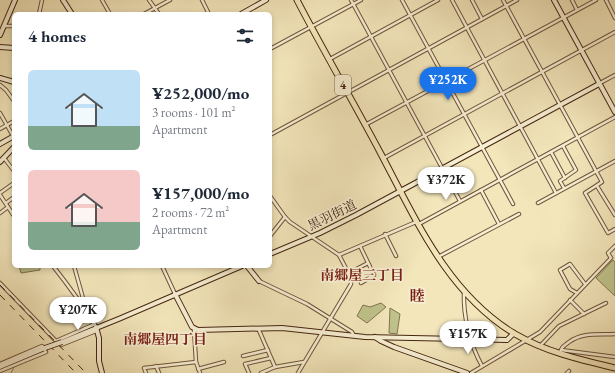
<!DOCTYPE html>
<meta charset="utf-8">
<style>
:root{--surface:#fff;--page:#f6f6f7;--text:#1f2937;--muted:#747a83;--accent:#1a73e8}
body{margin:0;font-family:"EB Garamond","Noto Serif JP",serif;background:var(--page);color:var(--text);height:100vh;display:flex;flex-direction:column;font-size:15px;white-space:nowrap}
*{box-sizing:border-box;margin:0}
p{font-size:13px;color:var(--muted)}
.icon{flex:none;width:22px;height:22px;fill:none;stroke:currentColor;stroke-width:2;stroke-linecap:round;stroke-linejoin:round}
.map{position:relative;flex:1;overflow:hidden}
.side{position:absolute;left:12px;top:12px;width:260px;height:256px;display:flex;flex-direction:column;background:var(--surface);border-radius:6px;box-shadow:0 2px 6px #0003}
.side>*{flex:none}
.price{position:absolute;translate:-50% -34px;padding:0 9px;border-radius:14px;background:#fff;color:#222;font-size:13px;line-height:26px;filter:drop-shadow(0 1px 2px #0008)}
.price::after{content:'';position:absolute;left:50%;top:24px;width:12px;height:9px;margin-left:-6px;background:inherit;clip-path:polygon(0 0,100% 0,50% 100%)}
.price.current{background:var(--accent);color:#fff}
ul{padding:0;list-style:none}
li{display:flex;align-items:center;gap:12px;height:100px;padding:0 16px}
li span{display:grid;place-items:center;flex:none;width:112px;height:80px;border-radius:6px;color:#555}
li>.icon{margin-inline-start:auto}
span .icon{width:48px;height:48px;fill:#fffc;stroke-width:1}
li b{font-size:17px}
h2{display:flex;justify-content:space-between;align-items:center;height:48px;padding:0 16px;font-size:17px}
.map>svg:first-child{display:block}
.green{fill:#c0c38c;stroke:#82744e}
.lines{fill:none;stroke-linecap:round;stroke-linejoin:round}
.stream{stroke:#798173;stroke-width:1}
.street-casing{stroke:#70553a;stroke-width:4.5}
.secondary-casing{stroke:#44250f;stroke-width:6}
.highway-casing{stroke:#44250f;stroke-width:7}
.street{stroke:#f7efd3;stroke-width:2.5}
.secondary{stroke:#f7efd3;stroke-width:4}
.highway{stroke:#f3e6bb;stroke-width:5}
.rail{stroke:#44250f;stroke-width:1;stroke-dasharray:7 7;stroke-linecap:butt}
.secondary-bridge-casing{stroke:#44250f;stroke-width:6;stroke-linecap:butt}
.secondary-bridge{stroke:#f7efd3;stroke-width:4}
.labels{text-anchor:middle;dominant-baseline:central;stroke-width:3.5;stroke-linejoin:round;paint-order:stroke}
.shield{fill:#f7efd3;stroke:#7a624a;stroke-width:1}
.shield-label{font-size:12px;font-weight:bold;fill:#44250f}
.street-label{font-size:13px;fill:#44250f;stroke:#f7efd3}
.neighbourhood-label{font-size:14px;font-weight:bold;fill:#7a1f14;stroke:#f7efd3}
.quarter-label{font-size:15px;font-weight:bold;fill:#7a1f14;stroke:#f7efd3}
</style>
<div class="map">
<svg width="615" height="373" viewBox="0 0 615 373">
<rect width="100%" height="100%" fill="#f3e6bb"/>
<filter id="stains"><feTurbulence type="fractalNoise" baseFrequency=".005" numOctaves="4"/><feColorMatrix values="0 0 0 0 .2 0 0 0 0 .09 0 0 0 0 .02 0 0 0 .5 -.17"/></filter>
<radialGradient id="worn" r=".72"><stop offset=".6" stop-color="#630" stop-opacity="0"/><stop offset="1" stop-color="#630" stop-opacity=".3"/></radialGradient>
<g class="green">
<polygon points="613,260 615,262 615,296 596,278"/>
<polygon points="19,266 40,266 40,270 21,273"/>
<polygon points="381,303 386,307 367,323 357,316 363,305 370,307"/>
<polygon points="390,308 400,314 397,334 389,333"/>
</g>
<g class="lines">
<polyline class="stream" points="11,373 14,367"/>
<defs>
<g id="street">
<polyline points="102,0 110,14"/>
<polyline points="149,0 159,14"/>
<polyline points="202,0 209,14"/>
<polyline points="351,0 460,201"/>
<polyline points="402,0 513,204"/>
<polyline points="452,0 556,193"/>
<polyline points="472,0 482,19"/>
<polyline points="503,0 602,182 585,193 608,233 615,229"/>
<polyline points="572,0 577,10"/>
<polyline points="606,0 615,18"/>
<polyline points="39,14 42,0"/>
<polyline points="144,14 170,0"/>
<polyline points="4,26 14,26"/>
<polyline points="270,49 361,0"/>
<polyline points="330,59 438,0"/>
<polyline points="600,83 615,75"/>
<polyline points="0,85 6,90 14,101"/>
<polyline points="0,113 13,136"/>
<polyline points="365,125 596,0"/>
<polyline points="0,129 14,121"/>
<polyline points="270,135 517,0"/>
<polyline points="563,146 576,170 560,181 564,188"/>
<polyline points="551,152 565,178"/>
<polyline points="4,158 14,171"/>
<polyline points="384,158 615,32"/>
<polyline points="597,186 615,215"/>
<polyline points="481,190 499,224"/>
<polyline points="0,193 14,183"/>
<polyline points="0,195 14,216"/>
<polyline points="270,196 285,217 290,222 339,255 351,278 351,284 298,373"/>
<polyline points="6,203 14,197"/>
<polyline points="538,203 615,161"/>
<polyline points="0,213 8,207"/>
<polyline points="419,224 615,117"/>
<polyline points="385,234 396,256"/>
<polyline points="270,236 285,217"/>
<polyline points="360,246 374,275 361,283"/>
<polyline points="339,255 416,222"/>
<polyline points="438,257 519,214"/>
<path d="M53,266c15,19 29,38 41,58"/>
<polyline points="74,266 86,309"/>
<polyline points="162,266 175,294"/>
<polyline points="349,273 368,263"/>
<polyline points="259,281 307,304 352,332 354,336"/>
<polyline points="0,283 56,341 95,324"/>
<path d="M464,292c-1,25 6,52 18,74"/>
<polyline points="577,293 570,289 560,270 570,264 585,284"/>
<polyline points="570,300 584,314"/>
<polyline points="258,328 275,367"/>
<polyline points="194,329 196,362 200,373"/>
<polyline points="59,343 61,345 96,331"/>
<polyline points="540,346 559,326 606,303"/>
<polyline points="561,350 615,357"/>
<path d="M560,353c2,-7 3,-6 9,-11 14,-10 30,-7 46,-8"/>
<polyline points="243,356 268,350"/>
<polyline points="0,364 42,346 43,347"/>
<polyline points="156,366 159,373"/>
<polyline points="198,369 224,362"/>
<polyline points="0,371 46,352 45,350"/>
<polyline points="146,373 144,368 196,362"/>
<polyline points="249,373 245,364 271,358"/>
<polyline points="261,373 275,367 304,362"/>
<polyline points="471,373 540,332 611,258 608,253 615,246"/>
<polyline points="567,373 569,371"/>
</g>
<g id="secondary">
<polyline points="63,0 72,14"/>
<polyline points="554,0 615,112"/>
<polyline points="241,14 266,0"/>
<polyline points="0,35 15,0"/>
<polyline points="0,47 14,48"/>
<polyline points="0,78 14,82"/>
<polyline points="0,144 14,136"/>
<polyline points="0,162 14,147"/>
<polyline points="270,254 320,233 356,215 599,84"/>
<polyline points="247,266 259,281"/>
<polyline points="175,294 192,327 198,330 282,328 365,337 507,340 514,333"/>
<polyline points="96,327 99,338 99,361 102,373"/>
<polyline points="375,337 381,341 394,347 467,373"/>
<polyline points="62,342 121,318 242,266"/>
<polyline points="0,367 45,348"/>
</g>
<path id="highway" d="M297,0c27,52 57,103 84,154 35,66 67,140 134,180 31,18 66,26 100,34"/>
</defs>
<use href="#street" class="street-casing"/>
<use href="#secondary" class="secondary-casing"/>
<use href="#highway" class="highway-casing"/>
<use href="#street" class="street"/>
<use href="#secondary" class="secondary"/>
<use href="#highway" class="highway"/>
<g class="rail">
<polyline points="0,285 86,373"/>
<polyline points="0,295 76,373"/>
</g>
<defs>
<polyline id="secondary-bridge" points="45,348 62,342"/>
</defs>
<use href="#secondary-bridge" class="secondary-bridge-casing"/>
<use href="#secondary-bridge" class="secondary-bridge"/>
</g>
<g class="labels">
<rect class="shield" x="335" y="75" width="16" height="20" rx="3"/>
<g class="shield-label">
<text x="343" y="85">4</text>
</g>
<g class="street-label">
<text transform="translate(332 215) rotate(-26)">黒羽街道</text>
</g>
<g class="neighbourhood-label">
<text x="362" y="275">南郷屋三丁目</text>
<text x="165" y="339">南郷屋四丁目</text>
</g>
<g class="quarter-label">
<text x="417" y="295">睦</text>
</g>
</g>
<rect width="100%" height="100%" filter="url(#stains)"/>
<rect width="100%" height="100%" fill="url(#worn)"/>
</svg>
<b class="price current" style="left:448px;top:101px">¥252K</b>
<b class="price" style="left:446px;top:201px">¥372K</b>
<b class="price" style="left:78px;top:331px">¥207K</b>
<b class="price" style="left:468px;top:355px">¥157K</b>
<section class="side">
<h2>4 homes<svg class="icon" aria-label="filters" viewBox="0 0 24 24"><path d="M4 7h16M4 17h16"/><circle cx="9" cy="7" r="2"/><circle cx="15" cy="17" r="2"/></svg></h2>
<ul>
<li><span style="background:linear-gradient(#bfe0f5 70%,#7fa58c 0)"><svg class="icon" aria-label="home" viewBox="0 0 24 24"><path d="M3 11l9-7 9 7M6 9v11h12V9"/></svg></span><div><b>¥252,000/mo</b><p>3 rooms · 101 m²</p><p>Apartment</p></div></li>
<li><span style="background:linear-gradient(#f6c9c9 65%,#7fa58c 0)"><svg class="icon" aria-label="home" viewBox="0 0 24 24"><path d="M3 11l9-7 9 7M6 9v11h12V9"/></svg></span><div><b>¥157,000/mo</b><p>2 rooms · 72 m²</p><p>Apartment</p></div></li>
</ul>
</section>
</div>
